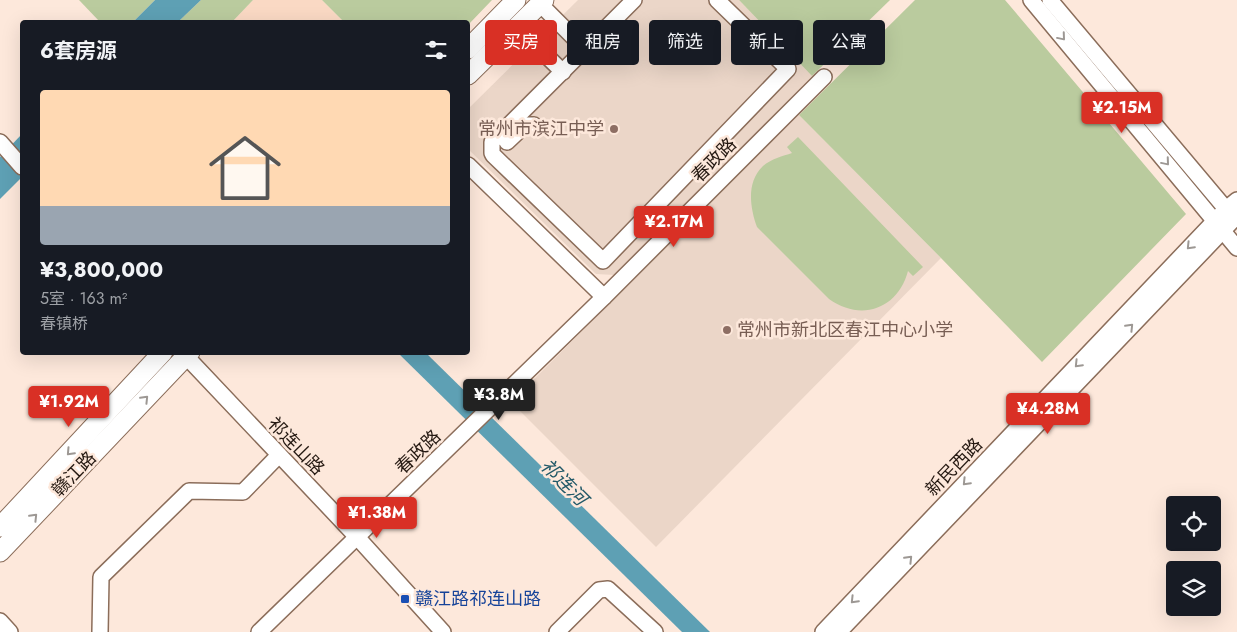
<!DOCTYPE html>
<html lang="zh">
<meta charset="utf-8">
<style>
:root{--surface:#171b24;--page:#20242c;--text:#f1f3f6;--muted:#9ea1a6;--line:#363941;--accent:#d93025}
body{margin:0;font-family:Jost,"Noto Sans SC",sans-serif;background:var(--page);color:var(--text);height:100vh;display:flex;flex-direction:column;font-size:19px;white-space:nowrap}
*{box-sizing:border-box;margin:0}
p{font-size:16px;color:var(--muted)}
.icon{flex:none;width:28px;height:28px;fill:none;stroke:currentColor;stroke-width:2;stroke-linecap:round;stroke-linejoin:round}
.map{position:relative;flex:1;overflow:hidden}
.sheet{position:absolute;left:20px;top:20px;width:450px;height:335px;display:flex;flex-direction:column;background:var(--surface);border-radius:5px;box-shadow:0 5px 20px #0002}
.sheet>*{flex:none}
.hud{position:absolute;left:485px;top:20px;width:475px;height:45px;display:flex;gap:10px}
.fabs{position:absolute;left:1166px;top:496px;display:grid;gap:10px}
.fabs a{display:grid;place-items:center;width:55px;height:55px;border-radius:5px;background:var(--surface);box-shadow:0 5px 20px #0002;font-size:25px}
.price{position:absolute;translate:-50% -42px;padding:0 11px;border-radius:5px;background:var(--accent);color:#fff;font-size:16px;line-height:32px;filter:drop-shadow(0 1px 2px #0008)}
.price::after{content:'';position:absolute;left:50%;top:30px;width:15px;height:11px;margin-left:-8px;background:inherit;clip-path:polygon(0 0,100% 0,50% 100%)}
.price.active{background:#222;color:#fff}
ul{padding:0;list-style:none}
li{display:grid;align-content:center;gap:10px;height:265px;padding:0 20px}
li+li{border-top:1px solid var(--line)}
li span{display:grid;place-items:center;height:155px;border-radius:5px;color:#555}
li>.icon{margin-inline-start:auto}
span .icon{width:90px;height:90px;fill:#fffc;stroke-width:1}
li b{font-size:21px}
h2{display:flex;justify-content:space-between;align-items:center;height:60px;padding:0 20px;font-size:21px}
.pill{padding:0 18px;border-radius:5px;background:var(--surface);box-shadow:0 5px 20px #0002;font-size:18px;line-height:45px}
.pill.active{background:var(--accent);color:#fff}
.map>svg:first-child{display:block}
.built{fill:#fad9c4}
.education{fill:#ebd6c8}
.green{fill:#bacb9e}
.water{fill:#5ea0b4}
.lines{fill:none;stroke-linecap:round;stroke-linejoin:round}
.minor-casing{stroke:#8b6d5a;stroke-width:18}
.major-casing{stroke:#8b6d5a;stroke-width:21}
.minor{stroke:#fff;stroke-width:15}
.major{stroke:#fff;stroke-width:19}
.oneway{stroke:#9d9894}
.education-dot{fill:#8d6e63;stroke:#fde8db;stroke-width:2}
.transit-dot{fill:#1a4fb4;stroke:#fde8db;stroke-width:2}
.labels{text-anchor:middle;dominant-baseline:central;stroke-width:5;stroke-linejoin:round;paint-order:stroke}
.education-label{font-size:18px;fill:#785e54;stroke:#fde8db;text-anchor:end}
.street-label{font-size:18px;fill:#251912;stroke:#fde8db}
.transit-label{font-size:18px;fill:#164399;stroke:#fde8db;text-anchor:start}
.water-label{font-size:19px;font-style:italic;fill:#225968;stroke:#fde8db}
</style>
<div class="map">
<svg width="1237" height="632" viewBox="0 0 1237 632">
<rect width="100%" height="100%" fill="#fde8db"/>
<polygon class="built" points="253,0 322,0 344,22 232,22"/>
<g class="education">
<polygon points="578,0 739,0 812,76 614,275 596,274 468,149 468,109"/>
<polygon points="799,115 941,258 656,547 511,402"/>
</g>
<g class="green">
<polygon points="79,0 155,0 133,22 100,22"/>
<polygon points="201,0 253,0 232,22 178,22"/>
<polygon points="322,0 492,0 468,25 468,22 344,22"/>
<polygon points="739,0 890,0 812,76"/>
<polygon points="915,0 1005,0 1186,214 1042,362 941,258 799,115"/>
<path d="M798,137l125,130 -10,9 -5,-5c-10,38 -47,51 -79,28l-72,-72c-7,-19 -11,-45 6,-61 8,-7 20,-10 29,-13l-5,-6z"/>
</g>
<g class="water">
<polygon points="155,0 201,0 178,22 133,22"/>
<polygon points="22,134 22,177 0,199 0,157"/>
<polygon points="398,353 426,353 710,632 682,632"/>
</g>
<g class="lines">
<defs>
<g id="minor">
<polyline points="634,0 492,142 492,153 493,155 603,261 788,69 717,0"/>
<polyline points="1031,0 1237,248"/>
<polyline points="1050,0 1231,215"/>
<polyline points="540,4 585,49"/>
<polyline points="517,27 563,72"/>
<polyline points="0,142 22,167"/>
<polyline points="507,142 525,125 534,125"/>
<polyline points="468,165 604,297"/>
<polyline points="182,352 357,537 443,632"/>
<polyline points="0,621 10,632"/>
<polyline points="100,632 101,577 189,491 243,492 279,455"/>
<polyline points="259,632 604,297 824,77"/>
<polyline points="557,632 599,590 608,589 655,632"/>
<polyline points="823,632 1226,209 1237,200"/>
<polyline points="839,632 1237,216"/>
</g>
<g id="major">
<polyline points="468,49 516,0"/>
<polyline points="468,75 544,0"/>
<polyline points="0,527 163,352"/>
<polyline points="0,552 190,352"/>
</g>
</defs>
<use href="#minor" class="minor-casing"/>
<use href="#major" class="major-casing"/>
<use href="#minor" class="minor"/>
<use href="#major" class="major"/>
</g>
<defs><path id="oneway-chevron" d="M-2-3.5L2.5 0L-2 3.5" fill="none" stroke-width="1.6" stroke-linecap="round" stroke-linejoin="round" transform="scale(1.25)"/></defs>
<g class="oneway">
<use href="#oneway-chevron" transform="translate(1062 37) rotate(50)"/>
<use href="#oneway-chevron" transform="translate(1166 162) rotate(50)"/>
<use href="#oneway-chevron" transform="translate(1190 246) rotate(134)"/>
<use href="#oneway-chevron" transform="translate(1130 327) rotate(-46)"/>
<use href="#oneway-chevron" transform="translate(1078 364) rotate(134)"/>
<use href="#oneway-chevron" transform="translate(145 399) rotate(-46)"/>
<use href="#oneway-chevron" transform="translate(70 452) rotate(133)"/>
<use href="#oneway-chevron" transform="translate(966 482) rotate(134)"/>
<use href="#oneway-chevron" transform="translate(34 517) rotate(-46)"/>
<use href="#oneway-chevron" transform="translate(909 559) rotate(-46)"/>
<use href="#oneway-chevron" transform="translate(854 600) rotate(134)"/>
</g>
<g class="education-dot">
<circle cx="614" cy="129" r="5"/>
<circle cx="727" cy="330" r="5"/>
</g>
<rect class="transit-dot" x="400" y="594" width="10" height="10" rx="2.5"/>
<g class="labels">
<g class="education-label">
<text x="604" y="129">常州市滨江中学</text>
<text x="737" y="330" text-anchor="start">常州市新北区春江中心小学</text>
</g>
<g class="street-label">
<text transform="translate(714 160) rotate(-45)">春政路</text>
<text transform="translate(296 446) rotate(46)">祁连山路</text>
<text transform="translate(418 452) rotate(-44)">春政路</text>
<text transform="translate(954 467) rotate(-46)">新民西路</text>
<text transform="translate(74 474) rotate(-46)">赣江路</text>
</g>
<g class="transit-label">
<text x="415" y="599">赣江路祁连山路</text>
</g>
<g class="water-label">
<text transform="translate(564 482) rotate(45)">祁连河</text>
</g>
</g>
</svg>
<div class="fabs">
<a><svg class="icon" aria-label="locate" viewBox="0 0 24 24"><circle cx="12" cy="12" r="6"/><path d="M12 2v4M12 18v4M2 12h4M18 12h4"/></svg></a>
<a><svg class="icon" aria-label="layers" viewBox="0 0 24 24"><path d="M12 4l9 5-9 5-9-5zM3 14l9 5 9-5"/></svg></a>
</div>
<b class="price" style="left:1122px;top:134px">¥2.15M</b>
<b class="price" style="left:674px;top:248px">¥2.17M</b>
<b class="price active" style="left:499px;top:421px">¥3.8M</b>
<b class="price" style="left:69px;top:428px">¥1.92M</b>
<b class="price" style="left:1048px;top:435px">¥4.28M</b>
<b class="price" style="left:377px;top:539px">¥1.38M</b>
<div class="hud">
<a class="pill active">买房</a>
<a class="pill">租房</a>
<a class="pill">筛选</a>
<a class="pill">新上</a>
<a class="pill">公寓</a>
</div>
<section class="sheet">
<h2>6套房源<svg class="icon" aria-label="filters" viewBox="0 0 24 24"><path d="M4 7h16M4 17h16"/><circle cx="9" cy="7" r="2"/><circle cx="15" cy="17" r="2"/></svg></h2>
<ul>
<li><span style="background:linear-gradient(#ffd9b3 75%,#9aa5b1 0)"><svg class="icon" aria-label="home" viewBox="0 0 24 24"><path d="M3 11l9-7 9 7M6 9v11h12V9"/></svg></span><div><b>¥3,800,000</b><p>5室 · 163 m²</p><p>春镇桥</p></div></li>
</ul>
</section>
</div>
